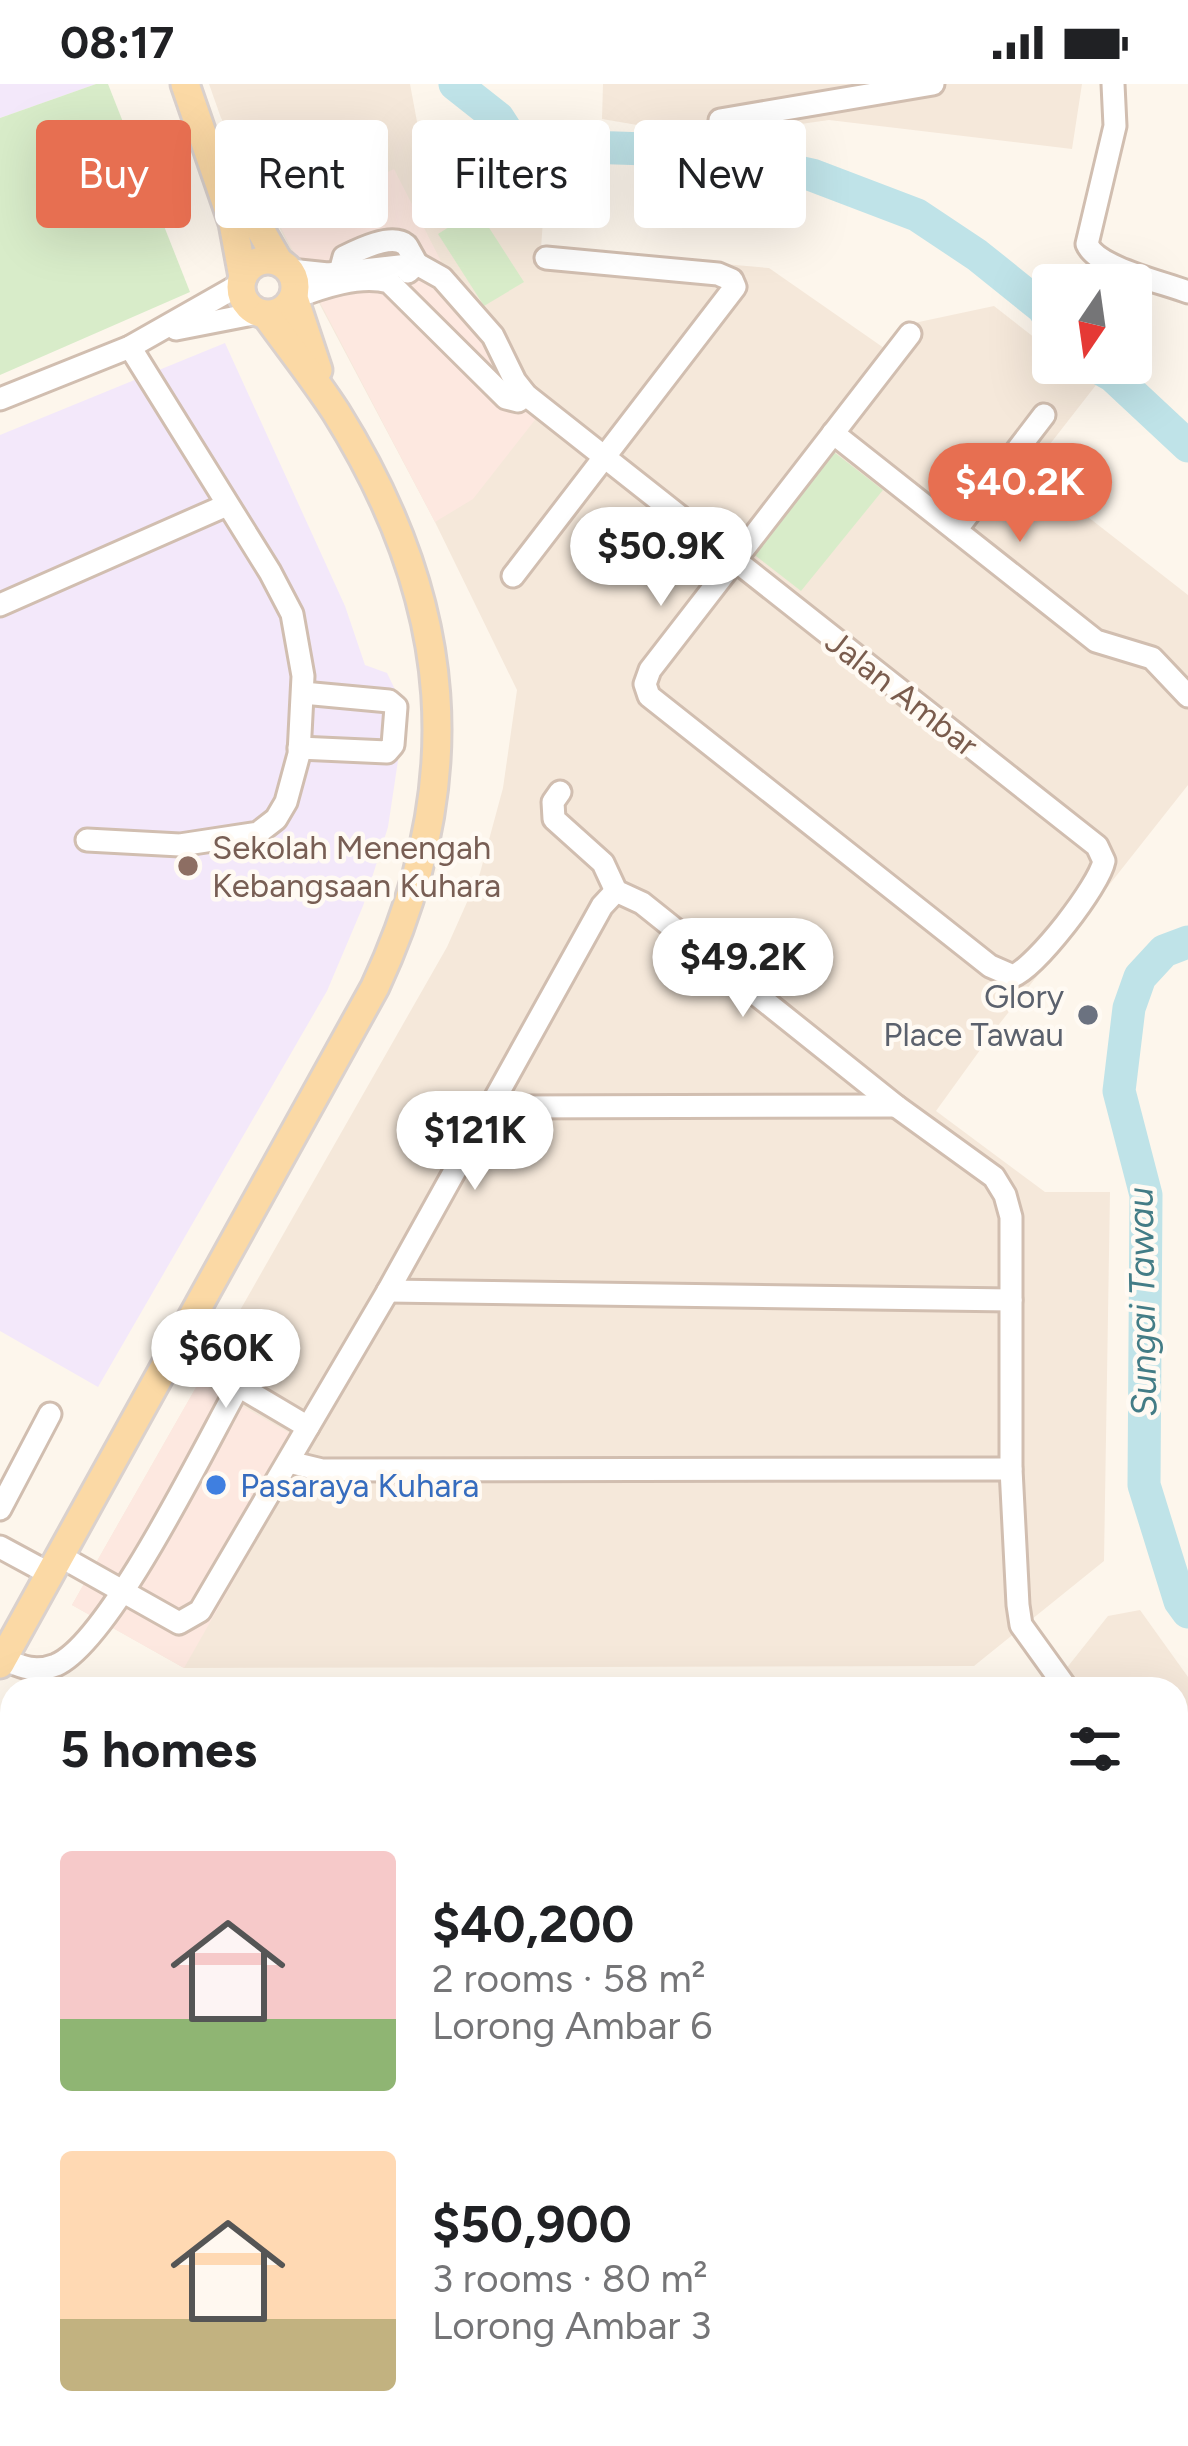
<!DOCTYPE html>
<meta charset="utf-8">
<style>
:root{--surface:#fff;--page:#f2f2f2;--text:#202124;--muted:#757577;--accent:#e76f51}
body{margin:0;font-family:Figtree,sans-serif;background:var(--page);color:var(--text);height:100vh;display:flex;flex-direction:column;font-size:45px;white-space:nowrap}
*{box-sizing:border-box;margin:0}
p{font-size:39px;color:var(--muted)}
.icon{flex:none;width:66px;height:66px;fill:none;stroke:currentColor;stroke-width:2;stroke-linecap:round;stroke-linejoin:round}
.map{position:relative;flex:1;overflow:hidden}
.side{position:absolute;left:0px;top:1593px;width:1188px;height:771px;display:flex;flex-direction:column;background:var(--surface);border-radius:36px 36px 0 0;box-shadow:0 12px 48px #0002}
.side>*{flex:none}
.guide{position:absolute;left:36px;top:36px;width:1116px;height:108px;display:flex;gap:24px}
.needle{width:78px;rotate:193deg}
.controls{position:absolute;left:1032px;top:180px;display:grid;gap:24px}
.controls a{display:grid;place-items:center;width:120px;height:120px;border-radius:12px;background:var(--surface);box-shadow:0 12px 48px #0002;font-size:60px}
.price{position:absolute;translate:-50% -102px;padding:0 27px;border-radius:42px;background:#fff;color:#222;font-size:39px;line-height:78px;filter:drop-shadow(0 3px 6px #0008)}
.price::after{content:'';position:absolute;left:50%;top:72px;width:36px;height:27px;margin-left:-18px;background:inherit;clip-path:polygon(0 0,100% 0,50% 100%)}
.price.on{background:var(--accent);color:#fff}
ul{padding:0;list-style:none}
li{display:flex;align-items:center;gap:36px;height:300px;padding:0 60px}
li span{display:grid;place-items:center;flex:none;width:336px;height:240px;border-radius:12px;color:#555}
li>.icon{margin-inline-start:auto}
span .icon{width:144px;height:144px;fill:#fffc;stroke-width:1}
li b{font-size:51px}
h2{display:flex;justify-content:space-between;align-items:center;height:144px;padding:0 60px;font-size:51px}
.tag{padding:0 42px;border-radius:12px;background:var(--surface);box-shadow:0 12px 48px #0002;font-size:42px;line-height:108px}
.tag.on{background:var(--accent);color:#fff}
.status{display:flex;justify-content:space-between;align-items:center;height:84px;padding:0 60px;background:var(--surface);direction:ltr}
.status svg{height:33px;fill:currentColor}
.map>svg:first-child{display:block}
.residential{fill:#f5e8da}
.commercial{fill:#fde8e0}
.education{fill:#f3e8fa}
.green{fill:#d8ecc9}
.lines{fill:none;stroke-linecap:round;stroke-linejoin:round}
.river{stroke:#bfe3e8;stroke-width:33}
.minor-casing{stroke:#d1beb0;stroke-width:27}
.major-casing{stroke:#dad1cd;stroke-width:33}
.minor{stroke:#fff;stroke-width:21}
.major{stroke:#fbd9a5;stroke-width:27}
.education-dot{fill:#8d6e63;stroke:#fffaf3;stroke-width:4.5}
.worship-dot{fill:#6b7280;stroke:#fffaf3;stroke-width:4.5}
.shop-dot{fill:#3f7fe0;stroke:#fffaf3;stroke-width:4.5}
.labels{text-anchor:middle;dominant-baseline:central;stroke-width:9;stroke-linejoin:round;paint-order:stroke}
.street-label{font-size:33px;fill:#7a5c4d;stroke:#fffaf3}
.education-label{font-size:33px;fill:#785e54;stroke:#fffaf3;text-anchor:start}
.worship-label{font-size:33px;fill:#5b616d;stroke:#fffaf3;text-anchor:end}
.shop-label{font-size:33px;fill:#366cbe;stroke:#fffaf3;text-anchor:start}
.water-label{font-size:36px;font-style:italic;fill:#437c86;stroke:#fffaf3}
</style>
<div class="status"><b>08:17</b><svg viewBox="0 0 49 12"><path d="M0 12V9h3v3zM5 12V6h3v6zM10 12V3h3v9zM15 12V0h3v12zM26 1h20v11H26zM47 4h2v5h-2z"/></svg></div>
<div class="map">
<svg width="1188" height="2362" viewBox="0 0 1188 2362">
<rect width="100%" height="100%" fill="#fdf6ec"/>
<g class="residential">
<polygon points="209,0 410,0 423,70 441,61 509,84 545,109 541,164 769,184 884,264 900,242 994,222 1053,268 1053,279 1067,279 1096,301 1029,387 1188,511 1188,701 993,948 936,1027 1045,1108 1110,1108 1104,1477 974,1582 184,1584 72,1521 447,863 480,789 503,704 517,606 435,438 221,34"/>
<polygon points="603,0 1082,0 1072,65 829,36 708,53 602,35"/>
<polygon points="1140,1526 1188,1593 1188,1829 1176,1829 1176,1605 1050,1605 1108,1532"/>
<polygon points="0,1834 12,1834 12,2352 741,2352 741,2362 0,2362"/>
<polygon points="1176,1912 1188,1922 1188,2362 851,2362 854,2352 1176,2352"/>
</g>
<g class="commercial">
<polygon points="394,85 445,185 538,332 473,415 435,438 280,142"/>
<polygon points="199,1298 311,1361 184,1584 72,1521"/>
</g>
<g class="education">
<polygon points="0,0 96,0 0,34"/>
<polygon points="225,259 345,522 365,581 387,589 402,620 399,670 388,743 363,822 327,907 98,1303 0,1247 0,351"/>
</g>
<g class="green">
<polygon points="96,0 108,0 190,208 0,291 0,34"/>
<polygon points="477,125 524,198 484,222 438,150"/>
<polygon points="834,368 883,406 801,507 752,469"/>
<polygon points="1176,1912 1188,1922 1188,2015 1176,2013"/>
</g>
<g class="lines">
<g class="river">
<polyline points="455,0 498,34 525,76 541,80 586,63 647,65 749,77 812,91 917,131 977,171 1043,224 1053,239"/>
<polyline points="1090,279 1113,292 1188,362"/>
<polyline points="1188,858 1164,867 1140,893 1129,924 1119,1007 1146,1111 1144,1401 1180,1517 1188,1528"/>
<polyline points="1176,1862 1188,1870"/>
<polyline points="808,2362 809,2352"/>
</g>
<defs>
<g id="minor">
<path d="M1113,0l2,42 -28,118c10,24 75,38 101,48"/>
<polyline points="720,36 933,0"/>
<path d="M290,186l38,4 89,-10 25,14 51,58 22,45 11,14 571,451 7,15c-5,25 -67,105 -91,115l-23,-10 -341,-270 -4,-12 5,-14 260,-336"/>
<path d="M340,188l4,-15c14,-7 48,-24 62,-12 1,0 10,18 11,19l-9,8"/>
<path d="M294,214c28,-11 66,-24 95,-16l117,116 12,3 8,-6"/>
<polyline points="176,245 258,229"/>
<polyline points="0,315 130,263 241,200"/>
<polyline points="833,349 1096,557 1152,574 1188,612"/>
<polyline points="956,446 1044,331"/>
<polyline points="513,492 735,203 732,196 718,190 546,174"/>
<polyline points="0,521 227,421"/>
<polyline points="299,664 387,668 393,661 396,623 389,617 303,609"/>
<polyline points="560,708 553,718 554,735 603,779 616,807 642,819 896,1022 994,1093 1005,1111 1011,1133 1011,1385 1018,1521 1021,1541 1067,1605"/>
<polyline points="87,756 180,761 258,749 276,735 286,718 299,670 303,592 292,530 270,488 130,263"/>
<polyline points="490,1023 896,1022"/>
<polyline points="388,1207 1011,1216"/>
<polyline points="173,1263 308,1343"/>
<polyline points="289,1378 322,1386 1011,1385"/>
<polyline points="0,1425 50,1330"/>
<polyline points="0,1463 50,1490"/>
<polyline points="60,1472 179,1539 200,1527 388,1207 602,822 616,807"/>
<path d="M3,1575c19,8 32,14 53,6 54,-23 150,-221 183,-280"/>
<polyline points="1176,1716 1188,1720"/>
<polyline points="1176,1950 1188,1952"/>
<polyline points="0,1964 12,1952"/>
<polyline points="1176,2132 1188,2135"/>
<polyline points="0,2135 12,2135"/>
<polyline points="0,2329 12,2329"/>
<polyline points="475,2352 475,2362"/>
<polyline points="1100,2352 1142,2362"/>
<polyline points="992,2362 995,2352"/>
</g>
<g id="major">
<polyline points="185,0 233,139 243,193"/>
<polyline points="234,100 279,178"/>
<circle cx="268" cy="203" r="27"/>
<polyline points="294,214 318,286"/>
<path d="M0,1580l375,-677c95,-204 80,-385 -39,-575 -22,-34 -47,-65 -70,-97"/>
</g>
</defs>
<use href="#minor" class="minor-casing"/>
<use href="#major" class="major-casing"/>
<use href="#minor" class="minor"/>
<use href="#major" class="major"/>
</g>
<circle class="education-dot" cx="188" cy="782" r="12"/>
<circle class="worship-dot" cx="1088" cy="931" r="12"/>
<circle class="shop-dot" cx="216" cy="1401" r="12"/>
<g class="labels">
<g class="street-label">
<text transform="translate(902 609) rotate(38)">Jalan Ambar</text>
</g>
<g class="education-label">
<text x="212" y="763">Sekolah Menengah<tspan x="212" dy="38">Kebangsaan Kuhara</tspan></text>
</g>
<g class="worship-label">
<text x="1064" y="912">Glory<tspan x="1064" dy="38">Place Tawau</tspan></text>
</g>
<g class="shop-label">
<text x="240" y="1401">Pasaraya Kuhara</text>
</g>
<g class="water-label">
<text transform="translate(1142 1218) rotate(-91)">Sungai Tawau</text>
</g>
</g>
</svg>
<div class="controls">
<a><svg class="needle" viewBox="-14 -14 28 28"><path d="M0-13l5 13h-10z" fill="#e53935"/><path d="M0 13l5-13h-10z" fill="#757577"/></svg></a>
</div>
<b class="price on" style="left:1020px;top:461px">$40.2K</b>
<b class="price" style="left:661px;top:525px">$50.9K</b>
<b class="price" style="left:743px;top:936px">$49.2K</b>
<b class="price" style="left:475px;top:1109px">$121K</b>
<b class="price" style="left:226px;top:1327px">$60K</b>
<div class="guide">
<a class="tag on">Buy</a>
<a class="tag">Rent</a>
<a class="tag">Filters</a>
<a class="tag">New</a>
</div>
<section class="side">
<h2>5 homes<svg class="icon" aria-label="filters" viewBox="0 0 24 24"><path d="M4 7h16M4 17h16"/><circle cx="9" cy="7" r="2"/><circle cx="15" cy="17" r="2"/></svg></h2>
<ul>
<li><span style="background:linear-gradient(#f6c9c9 70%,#8fb573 0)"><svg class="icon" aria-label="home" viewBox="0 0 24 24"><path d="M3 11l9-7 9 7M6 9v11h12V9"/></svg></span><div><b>$40,200</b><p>2 rooms · 58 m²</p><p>Lorong Ambar 6</p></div></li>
<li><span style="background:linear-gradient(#ffd9b3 70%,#c2b280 0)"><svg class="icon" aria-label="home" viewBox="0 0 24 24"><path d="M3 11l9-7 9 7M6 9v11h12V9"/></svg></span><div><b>$50,900</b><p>3 rooms · 80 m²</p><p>Lorong Ambar 3</p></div></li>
</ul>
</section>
</div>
